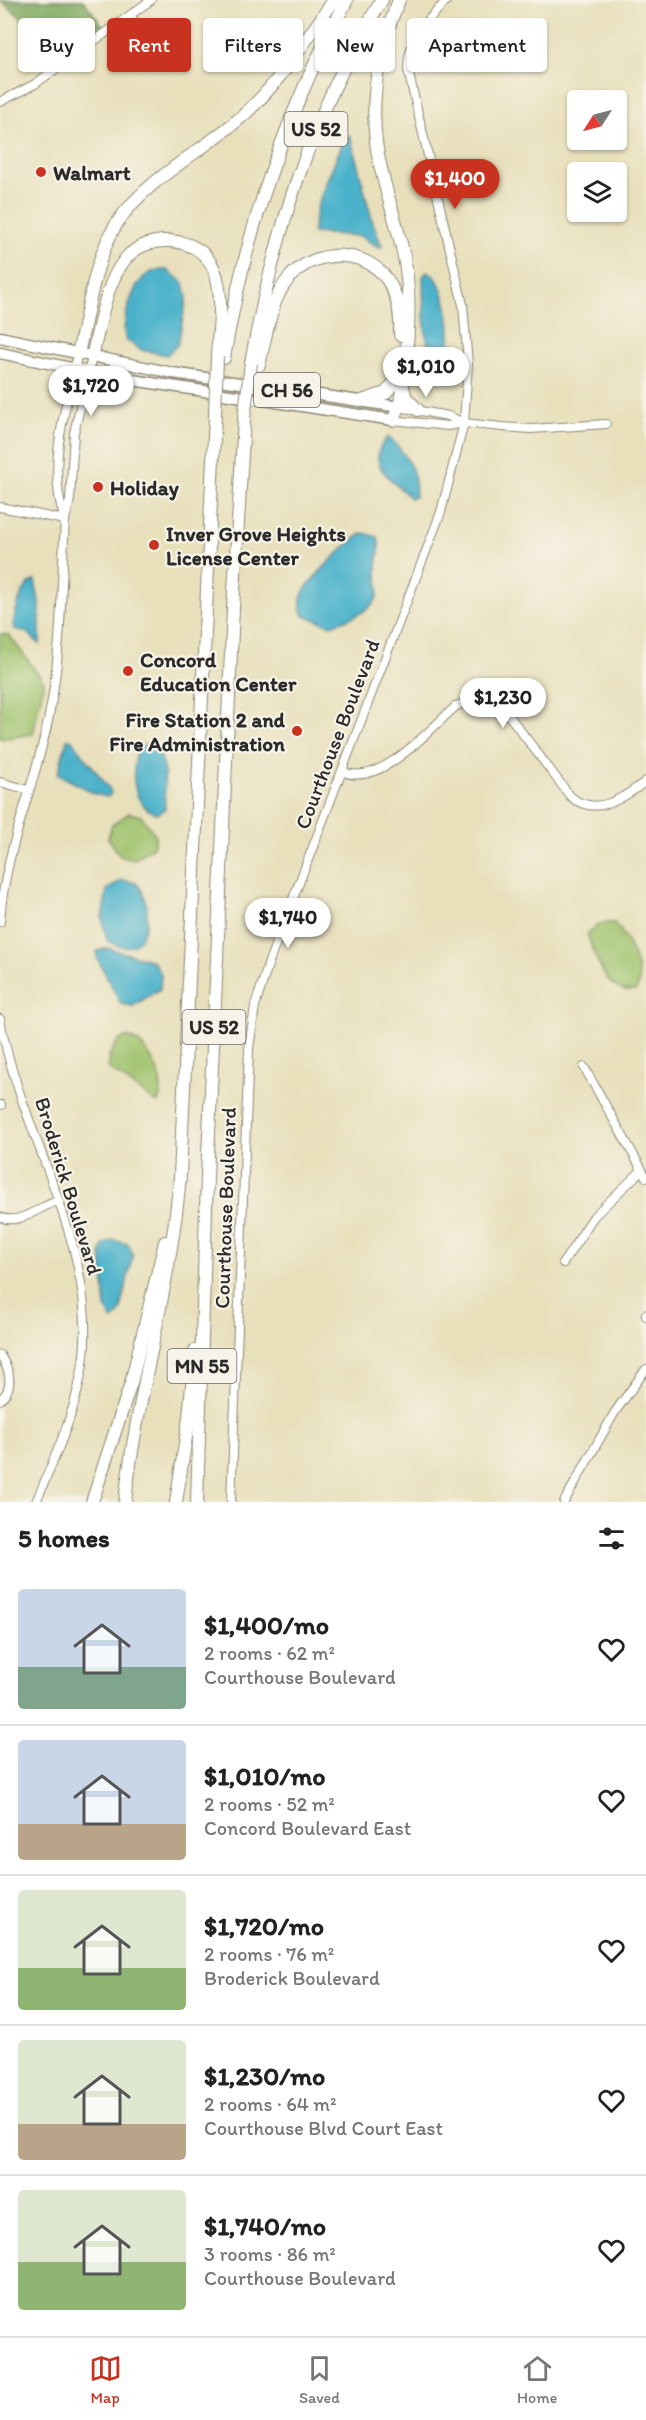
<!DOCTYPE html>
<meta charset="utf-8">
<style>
:root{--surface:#fff;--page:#f6f6f6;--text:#222;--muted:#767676;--line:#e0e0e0;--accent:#c8321e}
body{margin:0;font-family:Itim,sans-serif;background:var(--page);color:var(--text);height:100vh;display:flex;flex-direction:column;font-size:22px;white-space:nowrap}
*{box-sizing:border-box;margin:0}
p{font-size:20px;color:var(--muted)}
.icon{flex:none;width:33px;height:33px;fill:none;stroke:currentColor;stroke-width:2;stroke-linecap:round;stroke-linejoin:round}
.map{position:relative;height:1502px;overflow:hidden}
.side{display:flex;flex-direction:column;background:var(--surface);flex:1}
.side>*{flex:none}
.guide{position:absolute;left:18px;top:18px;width:610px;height:54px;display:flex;gap:12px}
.needle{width:39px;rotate:234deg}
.tools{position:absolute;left:567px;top:90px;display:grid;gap:12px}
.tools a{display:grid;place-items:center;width:60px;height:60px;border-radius:6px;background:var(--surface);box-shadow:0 2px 4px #0004;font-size:30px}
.price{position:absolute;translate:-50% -51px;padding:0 14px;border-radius:21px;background:#fff;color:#222;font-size:20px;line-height:39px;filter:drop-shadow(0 2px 3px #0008)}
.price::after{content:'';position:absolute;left:50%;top:36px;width:18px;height:14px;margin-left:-9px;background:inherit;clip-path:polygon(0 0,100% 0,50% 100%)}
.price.selected{background:var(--accent);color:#fff}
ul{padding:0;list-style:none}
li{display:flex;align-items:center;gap:18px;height:150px;padding:0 18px}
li+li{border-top:2px solid var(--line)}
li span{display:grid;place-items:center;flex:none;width:168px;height:120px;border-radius:6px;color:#555}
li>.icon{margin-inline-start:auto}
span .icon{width:72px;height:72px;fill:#fffc;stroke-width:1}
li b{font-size:26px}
h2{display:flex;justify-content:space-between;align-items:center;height:72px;padding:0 18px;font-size:26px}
.pill{padding:0 21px;border-radius:6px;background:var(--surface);box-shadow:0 2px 4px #0004;font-size:21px;line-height:54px}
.pill.selected{background:var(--accent);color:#fff}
.tabs{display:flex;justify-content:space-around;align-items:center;height:84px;border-top:2px solid var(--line);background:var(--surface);font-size:16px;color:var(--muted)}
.tabs a{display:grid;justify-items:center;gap:3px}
.tabs .selected{color:var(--accent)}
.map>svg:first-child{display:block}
.green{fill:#9ec26b;stroke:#64764b;stroke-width:1.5}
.forest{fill:#7ea85f;stroke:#546a45;stroke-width:1.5}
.water{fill:#4cb2cb;stroke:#3c6e7b;stroke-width:1.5}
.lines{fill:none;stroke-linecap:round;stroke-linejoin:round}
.minor-casing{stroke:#8a8673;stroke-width:10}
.major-casing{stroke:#8a8673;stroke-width:13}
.highway-casing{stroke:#8a8673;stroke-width:14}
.minor{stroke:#fff;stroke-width:8}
.major{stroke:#fff;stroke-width:10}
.highway{stroke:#fff;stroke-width:12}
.highway-bridge-casing{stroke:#8a8673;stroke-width:14;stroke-linecap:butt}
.highway-bridge{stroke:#fff;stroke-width:12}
.poi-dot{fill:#c8321e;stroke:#f7f3e8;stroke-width:2}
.labels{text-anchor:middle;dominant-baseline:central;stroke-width:4.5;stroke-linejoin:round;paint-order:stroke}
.shield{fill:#f7f3e8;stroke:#686764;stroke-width:1.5}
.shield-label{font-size:20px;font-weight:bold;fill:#2b2b2b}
.poi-label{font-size:21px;font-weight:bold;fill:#2b2b2b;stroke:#f7f3e8;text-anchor:start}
.street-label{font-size:21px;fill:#2b2b2b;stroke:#f7f3e8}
</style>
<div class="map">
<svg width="646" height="1502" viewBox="0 0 646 1502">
<rect width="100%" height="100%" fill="#f7f3e8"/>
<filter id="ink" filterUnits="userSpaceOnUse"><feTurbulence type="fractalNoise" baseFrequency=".0167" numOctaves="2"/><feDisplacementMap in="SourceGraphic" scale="12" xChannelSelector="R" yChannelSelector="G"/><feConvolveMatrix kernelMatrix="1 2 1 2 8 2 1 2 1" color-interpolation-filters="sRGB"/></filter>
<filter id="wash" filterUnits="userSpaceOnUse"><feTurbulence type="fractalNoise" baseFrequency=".008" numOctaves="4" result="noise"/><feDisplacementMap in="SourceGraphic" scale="24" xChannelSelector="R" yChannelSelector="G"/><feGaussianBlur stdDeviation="1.35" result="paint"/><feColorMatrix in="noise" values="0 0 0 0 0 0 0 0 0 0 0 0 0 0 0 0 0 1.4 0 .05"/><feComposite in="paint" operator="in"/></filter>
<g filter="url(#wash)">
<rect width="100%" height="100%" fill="#e8e0bb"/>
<g class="green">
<polygon points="0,634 9,635 44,682 33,734 0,739"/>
<polygon points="129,813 141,816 156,836 153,847 133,860 120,856 108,838 112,825"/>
<path d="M605,923h9c13,13 32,52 22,68 -31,4 -40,-34 -49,-57l11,-9z"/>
<path d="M125,1037c23,2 45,48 32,66l-49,-35 2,-9 -2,-1 10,-17z"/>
</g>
<polygon class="forest" points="0,0 83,0 104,27 51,64 20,17"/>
<g class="water">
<path d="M350,135l22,85 10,26 -2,2 -20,-12 -47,-3c2,-34 21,-66 32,-96z"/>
<path d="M167,270l17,13 3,14 -9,47 -11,11 -26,-5 -15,-10c-6,-16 6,-52 18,-63 7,-6 15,-8 23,-7z"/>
<path d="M427,271c22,7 30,83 17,98h-4c-19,-22 -16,-64 -17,-92z"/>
<path d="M387,438h3c16,16 29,36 25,59l-5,1c-18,-19 -47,-34 -23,-60z"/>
<path d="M364,533l14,4c3,10 0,18 -1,29 -1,9 3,20 1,29 -5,17 -32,25 -47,30l-27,-9c-4,-8 -5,-15 -1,-23 6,-12 48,-55 61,-60z"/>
<path d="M35,580l5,26v39l-12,-12 -13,-4 -2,-5c3,-14 8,-39 22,-44z"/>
<polygon points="67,739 71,739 74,743 109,788 111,793 108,797 95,794 58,774"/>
<path d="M149,743c21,10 14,47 16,66l-7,5c-28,-8 -27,-43 -20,-66z"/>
<path d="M122,880l14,3c22,19 11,85 -29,57l-5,-22 5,-28z"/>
<polygon points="107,948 153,961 161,975 160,989 133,1006 121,1004 97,958 97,951"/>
<polygon points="113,1240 128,1244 133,1254 121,1309 118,1316 112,1320 106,1309 101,1253 104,1244"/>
</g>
</g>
<g filter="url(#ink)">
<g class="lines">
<defs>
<g id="minor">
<polyline points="130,15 153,47 156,64"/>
<polyline points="0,102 35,84 151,0"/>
<polyline points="399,407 448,416 464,423 502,427 531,429 606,424"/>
<polyline points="393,420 448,426 464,423"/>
<polyline points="0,507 65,520"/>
<path d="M65,520c-19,-53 1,-114 13,-167"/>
<path d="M342,771c36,19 88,-42 113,-64 18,-11 36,-8 52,6l63,83c25,22 54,2 76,-15"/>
<polyline points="0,782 29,790"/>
<path d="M0,922c4,-70 34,-133 48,-201 14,-66 13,-134 17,-201l5,-20 4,-67 18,-76"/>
<path d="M0,1019c19,111 96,222 84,337 -6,52 -28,98 -48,146"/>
<polyline points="584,1067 646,1177"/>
<polyline points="0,1105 1,1105"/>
<path d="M0,1217c18,9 39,-10 57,-16"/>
<polyline points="563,1263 594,1216 641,1171"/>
<polyline points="646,1314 646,1316"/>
<path d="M0,1355c10,16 15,32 0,45"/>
<path d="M231,1502l18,-453 6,-43 15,-47 171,-447 23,-89 4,-59 -5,-59 -55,-235c-1,-31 19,-49 39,-70"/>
<polyline points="564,1502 615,1412 646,1369"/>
</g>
<g id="major">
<polyline points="0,337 173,373 399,407"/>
<polyline points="0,353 119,378 393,420"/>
</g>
<g id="highway">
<path d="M78,353c11,-43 15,-91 39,-130 31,-47 90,-73 131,-112 34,-32 59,-73 86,-111"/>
<path d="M92,357c8,-31 13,-75 35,-100 10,-11 27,-17 42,-16 64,4 51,70 48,114"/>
<path d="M224,358c21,-125 62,-246 123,-358"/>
<path d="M251,363c23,-128 61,-252 131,-363"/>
<path d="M259,365c7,-28 11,-65 30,-87 26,-31 82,-31 102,8 8,15 10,32 9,49"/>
<polyline points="403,387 406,398 418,410"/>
<polyline points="362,401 386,393 396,380"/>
<path d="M393,420c9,-14 9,-33 11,-49 5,-36 7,-72 1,-109 -7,-40 -24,-79 -29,-120 -6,-48 4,-97 23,-142"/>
<polyline points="92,1502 131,1383 165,1242"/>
<path d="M125,1502c12,-110 46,-216 55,-326l35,-761"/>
<polyline points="176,1502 189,1418 195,1351"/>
<polyline points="197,1502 207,1177 233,609 244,419"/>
</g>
</defs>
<use href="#minor" class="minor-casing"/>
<use href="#major" class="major-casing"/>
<use href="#highway" class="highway-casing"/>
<use href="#minor" class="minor"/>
<use href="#major" class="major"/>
<use href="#highway" class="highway"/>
<defs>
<g id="highway-bridge">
<polyline points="215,415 217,357"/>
<polyline points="244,419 251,363"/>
</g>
</defs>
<use href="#highway-bridge" class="highway-bridge-casing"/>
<use href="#highway-bridge" class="highway-bridge"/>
</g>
</g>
<g class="poi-dot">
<circle cx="41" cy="172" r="6"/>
<circle cx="98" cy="487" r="6"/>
<circle cx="154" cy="545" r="6"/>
<circle cx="128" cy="671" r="6"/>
<circle cx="297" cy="731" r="6"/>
</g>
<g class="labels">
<g class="shield">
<rect x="284.5" y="112" width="63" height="34" rx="4.5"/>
<rect x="254" y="373" width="66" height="34" rx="4.5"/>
<rect x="182.5" y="1010" width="63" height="34" rx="4.5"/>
<rect x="167.5" y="1349" width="69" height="34" rx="4.5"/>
</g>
<g class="shield-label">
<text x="316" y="129">US 52</text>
<text x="287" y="390">CH 56</text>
<text x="214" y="1027">US 52</text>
<text x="202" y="1366">MN 55</text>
</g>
<g class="poi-label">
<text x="53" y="172">Walmart</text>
<text x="110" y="487">Holiday</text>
<text x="166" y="533">Inver Grove Heights<tspan x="166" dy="24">License Center</tspan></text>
<text x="140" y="659">Concord<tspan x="140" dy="24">Education Center</tspan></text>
<text x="285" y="719" text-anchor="end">Fire Station 2 and<tspan x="285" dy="24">Fire Administration</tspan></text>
</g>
<g class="street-label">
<text transform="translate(337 734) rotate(-69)">Courthouse Boulevard</text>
<text transform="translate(69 1186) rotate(73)">Broderick Boulevard</text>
<text transform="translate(225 1208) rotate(-88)">Courthouse Boulevard</text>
</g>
</g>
</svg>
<div class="tools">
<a><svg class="needle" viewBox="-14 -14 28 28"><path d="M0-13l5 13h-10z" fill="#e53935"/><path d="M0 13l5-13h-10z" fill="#767676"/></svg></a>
<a><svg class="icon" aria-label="layers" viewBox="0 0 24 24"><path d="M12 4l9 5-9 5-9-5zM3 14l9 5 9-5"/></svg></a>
</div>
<b class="price selected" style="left:455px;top:210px">$1,400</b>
<b class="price" style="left:426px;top:398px">$1,010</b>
<b class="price" style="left:91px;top:417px">$1,720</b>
<b class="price" style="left:503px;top:729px">$1,230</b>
<b class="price" style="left:288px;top:949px">$1,740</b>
<div class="guide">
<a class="pill">Buy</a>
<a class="pill selected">Rent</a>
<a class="pill">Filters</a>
<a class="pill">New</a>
<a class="pill">Apartment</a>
</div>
</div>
<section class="side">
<h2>5 homes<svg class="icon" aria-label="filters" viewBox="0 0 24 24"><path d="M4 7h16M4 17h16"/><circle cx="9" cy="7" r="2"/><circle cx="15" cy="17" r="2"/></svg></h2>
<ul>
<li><span style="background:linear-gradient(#c9d6e8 65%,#7fa58c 0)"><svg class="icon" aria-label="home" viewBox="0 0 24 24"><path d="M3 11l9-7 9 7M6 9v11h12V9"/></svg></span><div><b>$1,400/mo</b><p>2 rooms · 62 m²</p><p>Courthouse Boulevard</p></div><svg class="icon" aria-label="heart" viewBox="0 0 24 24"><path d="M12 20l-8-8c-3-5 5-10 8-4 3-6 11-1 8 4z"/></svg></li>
<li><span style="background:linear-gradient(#c9d6e8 70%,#b9a48a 0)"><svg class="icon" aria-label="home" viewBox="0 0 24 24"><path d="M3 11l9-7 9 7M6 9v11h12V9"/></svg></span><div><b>$1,010/mo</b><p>2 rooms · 52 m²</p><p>Concord Boulevard East</p></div><svg class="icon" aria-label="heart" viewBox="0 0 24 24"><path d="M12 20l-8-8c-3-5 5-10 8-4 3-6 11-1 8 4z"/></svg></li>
<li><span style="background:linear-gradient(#dfe7d0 65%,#8fb573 0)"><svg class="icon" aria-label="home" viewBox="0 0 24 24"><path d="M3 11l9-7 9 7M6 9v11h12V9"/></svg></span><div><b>$1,720/mo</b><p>2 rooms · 76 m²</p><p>Broderick Boulevard</p></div><svg class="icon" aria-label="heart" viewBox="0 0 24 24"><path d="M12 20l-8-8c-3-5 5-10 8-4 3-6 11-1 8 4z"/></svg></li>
<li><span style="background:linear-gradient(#dfe7d0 70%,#b9a48a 0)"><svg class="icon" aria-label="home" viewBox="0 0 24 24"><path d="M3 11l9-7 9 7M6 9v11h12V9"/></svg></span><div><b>$1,230/mo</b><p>2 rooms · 64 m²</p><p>Courthouse Blvd Court East</p></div><svg class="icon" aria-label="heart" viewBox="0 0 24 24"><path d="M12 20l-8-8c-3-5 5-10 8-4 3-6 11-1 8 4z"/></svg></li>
<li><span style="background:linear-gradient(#dfe7d0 60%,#8fb573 0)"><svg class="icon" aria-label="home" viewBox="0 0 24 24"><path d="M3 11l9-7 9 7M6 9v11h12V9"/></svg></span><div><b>$1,740/mo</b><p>3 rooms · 86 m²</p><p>Courthouse Boulevard</p></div><svg class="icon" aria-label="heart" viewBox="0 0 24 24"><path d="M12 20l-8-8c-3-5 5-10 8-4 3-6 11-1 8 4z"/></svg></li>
</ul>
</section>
<nav class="tabs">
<a class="selected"><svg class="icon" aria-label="map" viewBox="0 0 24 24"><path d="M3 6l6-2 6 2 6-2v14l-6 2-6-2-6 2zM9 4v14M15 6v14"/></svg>Map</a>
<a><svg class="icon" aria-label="saved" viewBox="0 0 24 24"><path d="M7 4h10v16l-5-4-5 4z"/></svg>Saved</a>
<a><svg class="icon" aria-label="home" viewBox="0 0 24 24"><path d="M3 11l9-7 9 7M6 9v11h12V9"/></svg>Home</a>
</nav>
